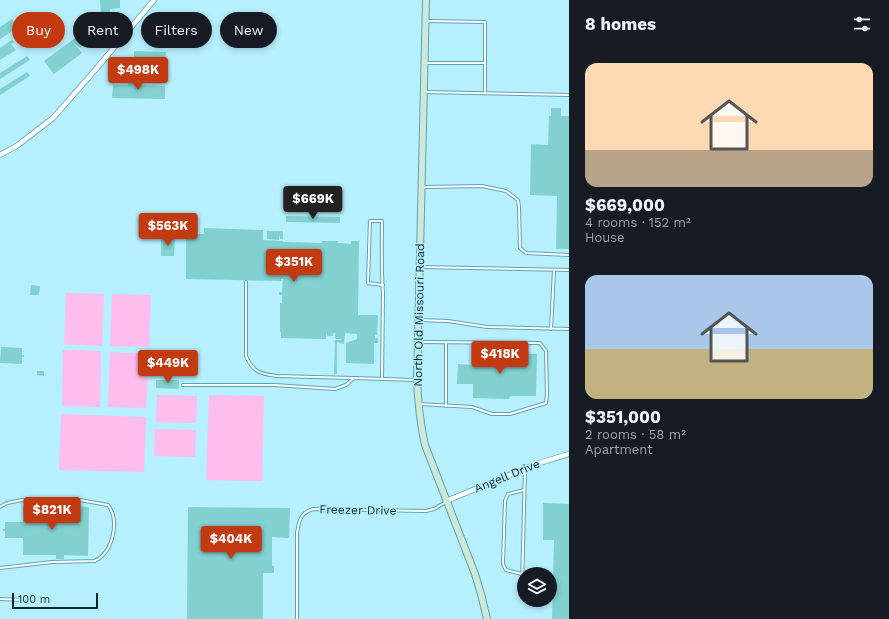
<!DOCTYPE html>
<meta charset="utf-8">
<style>
:root{--surface:#171b24;--page:#20242c;--text:#f1f3f6;--muted:#9ea1a6;--accent:#c33a10}
body{margin:0;font-family:"Work Sans",sans-serif;background:var(--page);color:var(--text);height:100vh;display:flex;flex-direction:column;font-size:15px;white-space:nowrap}
*{box-sizing:border-box;margin:0}
p{font-size:13px;color:var(--muted)}
.icon{flex:none;width:22px;height:22px;fill:none;stroke:currentColor;stroke-width:2;stroke-linecap:round;stroke-linejoin:round}
.map{position:relative;flex:1;overflow:hidden}
.drawer{display:flex;flex-direction:column;background:var(--surface);width:320px}
.drawer>*{flex:none}
.guide{position:absolute;left:12px;top:12px;width:380px;height:36px;display:flex;gap:8px}
.buttons{position:absolute;left:517px;top:567px;display:grid;gap:8px}
.buttons a{display:grid;place-items:center;width:40px;height:40px;border-radius:50%;background:var(--surface);box-shadow:0 2px 6px #0003;font-size:20px}
.scale{position:absolute;left:12px;bottom:10px;width:86px;box-sizing:border-box;padding-left:4px;border:2px solid #08282f;border-top:0;font-size:11px;line-height:14px;white-space:nowrap;color:#08282f;-webkit-text-stroke:3px #b6effe;paint-order:stroke}
.price{position:absolute;translate:-50% -34px;padding:0 9px;border-radius:4px;background:var(--accent);color:#fff;font-size:13px;line-height:26px;filter:drop-shadow(0 1px 2px #0008)}
.price::after{content:'';position:absolute;left:50%;top:24px;width:12px;height:9px;margin-left:-6px;background:inherit;clip-path:polygon(0 0,100% 0,50% 100%)}
.price.selected{background:#222;color:#fff}
ul{padding:0;list-style:none}
li{display:grid;align-content:center;gap:8px;height:212px;padding:0 16px}
li span{display:grid;place-items:center;height:124px;border-radius:12px;color:#555}
li>.icon{margin-inline-start:auto}
span .icon{width:72px;height:72px;fill:#fffc;stroke-width:1}
li b{font-size:17px}
h2{display:flex;justify-content:space-between;align-items:center;height:48px;padding:0 16px;font-size:17px}
.tag{padding:0 14px;border-radius:18px;background:var(--surface);box-shadow:0 2px 6px #0003;font-size:14px;line-height:36px}
.tag.selected{background:var(--accent);color:#fff}
main{display:flex;flex:1;min-height:0}
.map>svg:first-child{display:block}
.green{fill:#fdbeed}
.building{fill:#82d0d0}
.lines{fill:none;stroke-linecap:round;stroke-linejoin:round}
.lane-casing{stroke:#5ba3b5;stroke-width:4}
.street-casing{stroke:#5ba3b5;stroke-width:6}
.secondary-casing{stroke:#5ba3b5;stroke-width:8}
.lane{stroke:#fff;stroke-width:2}
.street{stroke:#fff;stroke-width:4.5}
.secondary{stroke:#cee8d8;stroke-width:6}
.labels{text-anchor:middle;dominant-baseline:central;stroke-width:3;stroke-linejoin:round;paint-order:stroke}
.street-label{font-size:12px;fill:#08282f;stroke:#b6effe}
</style>
<main>
<div class="map">
<svg width="569" height="619" viewBox="0 0 569 619">
<rect width="100%" height="100%" fill="#b6effe"/>
<g class="green">
<polygon points="66,293 104,294 102,346 64,344"/>
<polygon points="112,294 151,295 149,347 110,346"/>
<polygon points="63,350 101,351 100,407 62,406"/>
<polygon points="110,352 149,354 146,408 108,407"/>
<polygon points="157,395 197,396 196,423 156,422"/>
<polygon points="209,395 264,396 262,481 206,480"/>
<polygon points="61,414 146,417 144,472 59,470"/>
<polygon points="155,429 196,430 195,457 154,456"/>
</g>
<g class="building">
<polygon points="100,0 120,0 120,8 110,9 110,16 101,17"/>
<polygon points="12,19 17,28 0,39 0,27"/>
<polygon points="78,36 84,44 80,48 77,45 76,46 82,53 54,74 44,61"/>
<polygon points="12,40 14,42 11,44 16,50 0,60 0,48"/>
<polygon points="134,51 166,52 165,60 167,60 167,65 134,65"/>
<polygon points="27,56 30,60 0,79 0,73"/>
<polygon points="27,72 30,76 0,95 0,89"/>
<polygon points="129,81 139,81 139,85 165,86 165,99 112,98 113,85 128,85"/>
<polygon points="551,108 561,108 561,116 569,116 569,249 556,249 557,196 530,195 531,144 548,145 549,116 551,116"/>
<polygon points="286,216 340,217 340,223 286,222"/>
<polygon points="204,228 263,230 263,240 283,241 283,242 322,243 322,241 338,241 338,243 351,244 351,241 359,241 358,315 378,315 377,335 375,335 375,338 378,338 378,343 374,343 374,364 346,363 346,343 357,339 357,334 345,333 344,344 337,342 337,374 334,374 335,340 341,340 341,339 335,339 335,333 333,333 333,336 327,336 326,333 326,339 281,338 281,332 280,332 280,303 282,303 282,295 279,295 279,292 282,292 283,279 281,279 281,281 186,279 186,239 193,239 193,234 204,234"/>
<polygon points="267,231 283,231 283,239 280,239 279,234 279,240 267,239"/>
<polygon points="161,238 175,238 174,256 161,256"/>
<polygon points="31,285 40,286 39,295 30,295"/>
<polygon points="1,347 22,348 22,355 24,355 24,357 22,357 22,364 0,363"/>
<polygon points="474,352 537,354 536,396 510,396 509,399 473,398 473,384 457,384 458,364 474,365"/>
<polygon points="37,371 44,371 44,376 37,375"/>
<polygon points="156,380 179,380 179,389 156,388"/>
<polygon points="63,503 73,503 73,506 89,507 88,556 64,555 64,559 56,559 56,555 23,555 23,538 5,538 5,531 3,531 3,529 5,529 5,522 23,522 23,506 63,506"/>
<polygon points="543,503 569,504 569,619 552,619 554,540 543,540"/>
<polygon points="188,507 290,508 289,538 272,537 272,566 274,566 274,573 263,573 263,619 187,619"/>
</g>
<g class="lines">
<defs>
<g id="lane">
<polyline points="427,21 485,22 485,93"/>
<polyline points="426,63 485,63"/>
<polyline points="424,92 569,95"/>
<polyline points="423,187 482,186 506,191 518,200 519,207 520,248 526,253 569,255"/>
<polyline points="420,267 569,270"/>
<path d="M246,282v74c7,16 14,18 31,20l76,2"/>
<polyline points="419,320 448,321 487,327 569,329"/>
<polyline points="551,329 554,270"/>
<path d="M382,379l1,-86c-2,-24 -1,-48 -1,-72h-12l-2,60v2l15,2"/>
<polyline points="183,385 274,385 335,389 346,385 354,378 416,380"/>
<polyline points="419,404 472,407 492,414 510,414 546,403 547,394 546,351 540,343 419,342"/>
<polyline points="446,406 446,342"/>
<path d="M0,507l7,-4 15,-3h58l28,5c12,16 5,47 -13,56l-43,1 -52,6"/>
<polyline points="522,574 506,570 503,564 505,501 508,494 524,490"/>
<polyline points="522,586 525,470"/>
<polyline points="0,599 24,600"/>
<path d="M297,619v-86c2,-12 3,-20 16,-24l113,2 8,-2 12,-7"/>
</g>
<g id="street">
<polyline points="0,155 18,145 53,118 96,69 154,0"/>
<polyline points="446,501 539,463 569,454"/>
</g>
<path id="secondary" d="M426,0l-9,380c1,22 3,43 8,65l50,129 6,20 6,25"/>
</defs>
<use href="#lane" class="lane-casing"/>
<use href="#street" class="street-casing"/>
<use href="#secondary" class="secondary-casing"/>
<use href="#lane" class="lane"/>
<use href="#street" class="street"/>
<use href="#secondary" class="secondary"/>
</g>
<g class="labels">
<g class="street-label">
<text transform="translate(419 315) rotate(-89)">North Old Missouri Road</text>
<text transform="translate(507 476) rotate(-22)">Angell Drive</text>
<text transform="translate(358 510) rotate(1)">Freezer Drive</text>
</g>
</g>
</svg>
<div class="buttons">
<a><svg class="icon" aria-label="layers" viewBox="0 0 24 24"><path d="M12 4l9 5-9 5-9-5zM3 14l9 5 9-5"/></svg></a>
</div>
<div class="scale">100 m</div>
<b class="price" style="left:138px;top:91px">$498K</b>
<b class="price selected" style="left:313px;top:220px">$669K</b>
<b class="price" style="left:168px;top:247px">$563K</b>
<b class="price" style="left:294px;top:283px">$351K</b>
<b class="price" style="left:500px;top:375px">$418K</b>
<b class="price" style="left:168px;top:384px">$449K</b>
<b class="price" style="left:52px;top:531px">$821K</b>
<b class="price" style="left:231px;top:560px">$404K</b>
<div class="guide">
<a class="tag selected">Buy</a>
<a class="tag">Rent</a>
<a class="tag">Filters</a>
<a class="tag">New</a>
</div>
</div>
<section class="drawer">
<h2>8 homes<svg class="icon" aria-label="filters" viewBox="0 0 24 24"><path d="M4 7h16M4 17h16"/><circle cx="9" cy="7" r="2"/><circle cx="15" cy="17" r="2"/></svg></h2>
<ul>
<li><span style="background:linear-gradient(#ffd9b3 70%,#b9a48a 0)"><svg class="icon" aria-label="home" viewBox="0 0 24 24"><path d="M3 11l9-7 9 7M6 9v11h12V9"/></svg></span><div><b>$669,000</b><p>4 rooms · 152 m²</p><p>House</p></div></li>
<li><span style="background:linear-gradient(#a9c7e8 60%,#c2b280 0)"><svg class="icon" aria-label="home" viewBox="0 0 24 24"><path d="M3 11l9-7 9 7M6 9v11h12V9"/></svg></span><div><b>$351,000</b><p>2 rooms · 58 m²</p><p>Apartment</p></div></li>
</ul>
</section>
</main>
